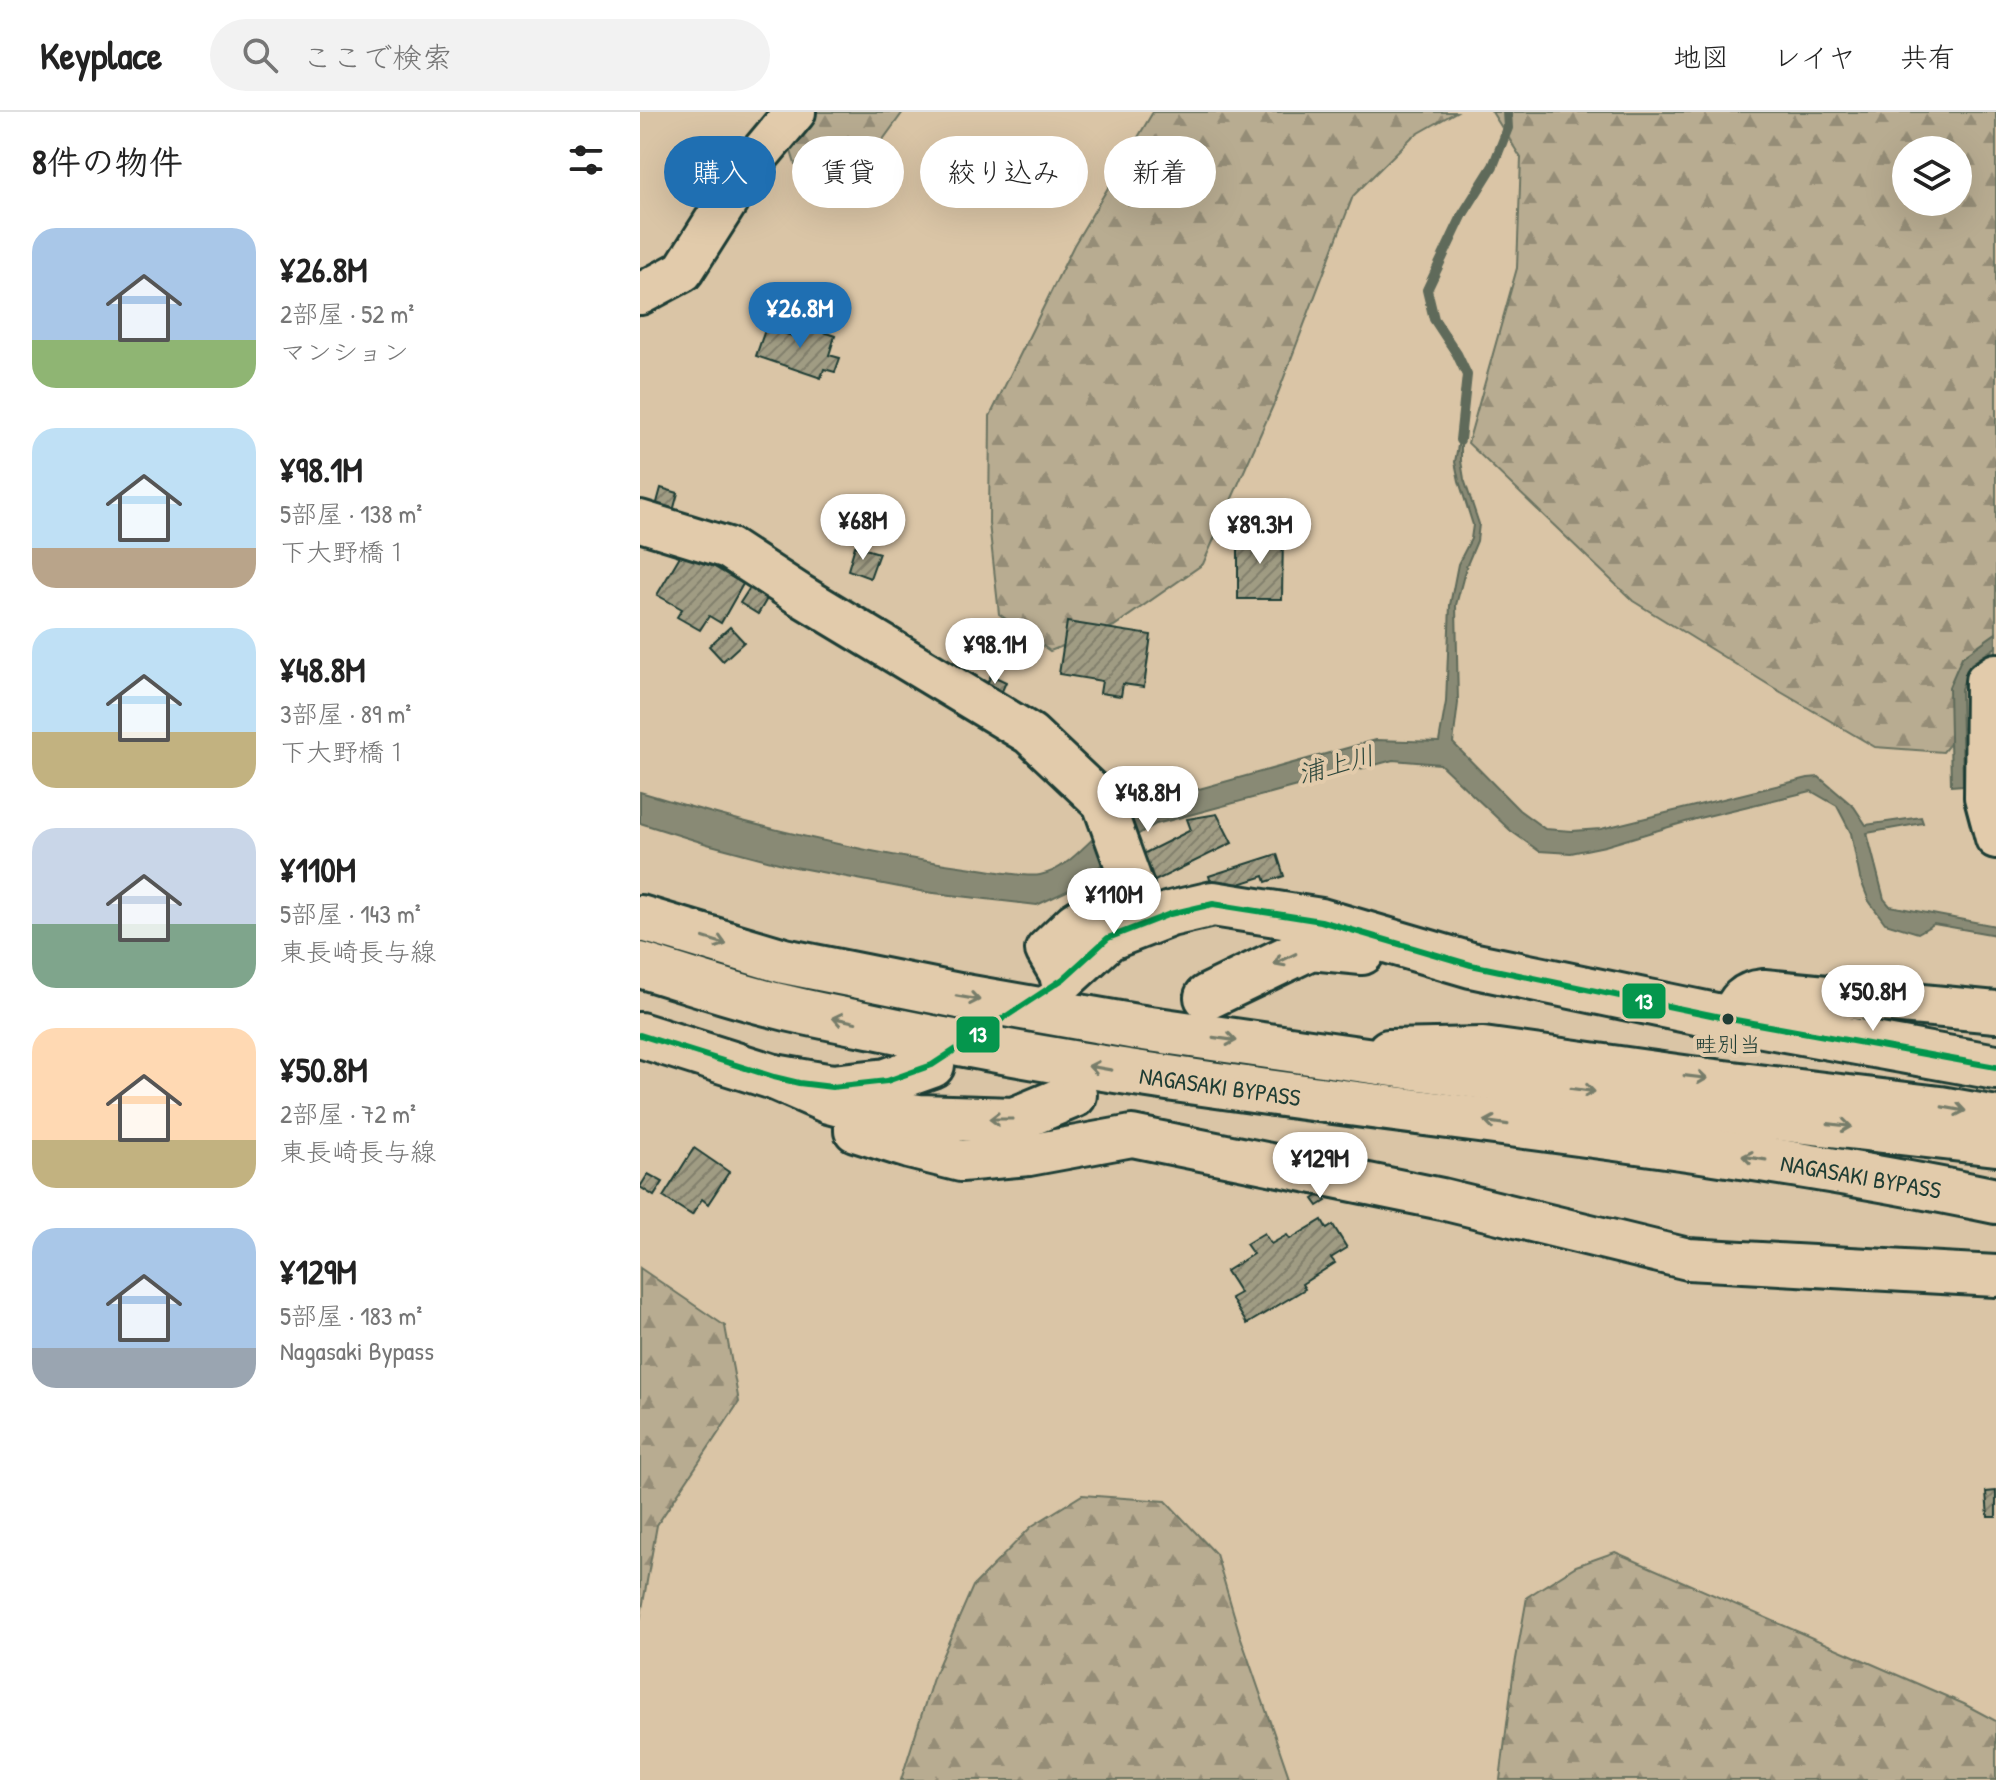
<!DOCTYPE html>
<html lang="ja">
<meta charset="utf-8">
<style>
:root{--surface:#fff;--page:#f2f2f2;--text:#222;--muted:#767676;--line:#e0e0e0;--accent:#1f6fb2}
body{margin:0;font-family:"Patrick Hand","Klee One",sans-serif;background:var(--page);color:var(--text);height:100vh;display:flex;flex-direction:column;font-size:30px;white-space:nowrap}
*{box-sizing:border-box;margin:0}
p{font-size:26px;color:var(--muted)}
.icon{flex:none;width:44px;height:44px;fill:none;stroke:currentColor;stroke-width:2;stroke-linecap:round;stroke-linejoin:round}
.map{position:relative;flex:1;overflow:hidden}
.panel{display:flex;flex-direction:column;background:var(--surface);width:640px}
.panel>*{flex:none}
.guide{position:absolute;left:24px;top:24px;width:760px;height:72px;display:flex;gap:16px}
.tools{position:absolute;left:1252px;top:24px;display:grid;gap:16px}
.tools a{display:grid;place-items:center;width:80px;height:80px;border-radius:50%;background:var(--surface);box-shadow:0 8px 32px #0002;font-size:40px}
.price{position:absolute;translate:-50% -68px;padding:0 18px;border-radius:28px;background:#fff;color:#222;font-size:26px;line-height:52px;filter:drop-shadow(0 2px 4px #0008)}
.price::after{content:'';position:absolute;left:50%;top:48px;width:24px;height:18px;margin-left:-12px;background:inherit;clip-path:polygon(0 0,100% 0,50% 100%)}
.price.on{background:var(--accent);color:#fff}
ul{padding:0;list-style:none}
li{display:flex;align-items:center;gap:24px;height:200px;padding:0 32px}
li span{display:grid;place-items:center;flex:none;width:224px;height:160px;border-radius:24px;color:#555}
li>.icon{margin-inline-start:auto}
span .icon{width:96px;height:96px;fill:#fffc;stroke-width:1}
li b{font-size:34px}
h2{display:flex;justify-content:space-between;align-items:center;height:96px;padding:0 32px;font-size:34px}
.chip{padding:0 28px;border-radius:36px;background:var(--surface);box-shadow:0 8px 32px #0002;font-size:28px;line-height:72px}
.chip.on{background:var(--accent);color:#fff}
header{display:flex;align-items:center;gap:48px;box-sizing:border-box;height:112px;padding:0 40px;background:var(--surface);border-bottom:2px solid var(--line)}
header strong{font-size:38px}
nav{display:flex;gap:44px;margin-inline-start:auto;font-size:28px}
.search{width:560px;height:72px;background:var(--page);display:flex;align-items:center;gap:20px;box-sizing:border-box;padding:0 28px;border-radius:44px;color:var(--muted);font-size:30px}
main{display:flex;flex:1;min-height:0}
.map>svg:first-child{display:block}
.forest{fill:url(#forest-firs);stroke:#6c7462;stroke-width:2;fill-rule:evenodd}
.water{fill:#898a74;stroke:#5f6b5a;stroke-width:2}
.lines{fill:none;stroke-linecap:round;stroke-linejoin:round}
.stream{stroke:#5f6b5a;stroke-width:10}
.building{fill:url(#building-hatch);stroke:#1f3d34;stroke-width:2}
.minor-casing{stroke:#1f3d34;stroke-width:46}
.major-casing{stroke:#1f3d34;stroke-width:50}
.highway-casing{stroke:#1f3d34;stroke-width:50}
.minor{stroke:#e2cbab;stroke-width:40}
.major{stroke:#e2cbab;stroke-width:44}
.highway{stroke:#e2cbab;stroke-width:44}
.bus-1-casing{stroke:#e2cbab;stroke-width:12}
.bus-1{stroke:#05964d;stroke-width:6}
.oneway{stroke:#777d6a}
.bus-dot{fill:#1f3d34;stroke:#e2cbab;stroke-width:3}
.labels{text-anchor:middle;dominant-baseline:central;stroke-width:8;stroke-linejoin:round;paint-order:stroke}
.bus-label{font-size:22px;fill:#1f3d34;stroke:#e2cbab}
.street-label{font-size:24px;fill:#1f3d34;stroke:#e2cbab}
.water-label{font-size:26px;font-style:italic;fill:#2a453a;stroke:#e2cbab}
.line-badge{stroke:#e2cbab;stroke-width:3}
.badge-label{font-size:22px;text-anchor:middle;font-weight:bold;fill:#fff}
</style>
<header>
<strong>Keyplace</strong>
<div class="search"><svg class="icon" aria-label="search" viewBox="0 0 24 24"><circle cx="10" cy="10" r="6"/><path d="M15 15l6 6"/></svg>ここで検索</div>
<nav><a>地図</a><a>レイヤ</a><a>共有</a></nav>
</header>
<main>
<section class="panel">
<h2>8件の物件<svg class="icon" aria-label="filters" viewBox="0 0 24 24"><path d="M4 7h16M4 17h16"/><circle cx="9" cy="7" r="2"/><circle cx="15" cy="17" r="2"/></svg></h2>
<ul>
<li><span style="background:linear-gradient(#a9c7e8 70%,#8fb573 0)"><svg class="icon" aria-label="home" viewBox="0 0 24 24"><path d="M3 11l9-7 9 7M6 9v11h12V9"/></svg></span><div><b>¥26.8M</b><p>2部屋 · 52 m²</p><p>マンション</p></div></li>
<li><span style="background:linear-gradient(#bfe0f5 75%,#b9a48a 0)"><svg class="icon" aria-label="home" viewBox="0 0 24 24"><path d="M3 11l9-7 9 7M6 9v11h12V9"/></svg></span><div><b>¥98.1M</b><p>5部屋 · 138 m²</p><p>下大野橋１</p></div></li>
<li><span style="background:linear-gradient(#bfe0f5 65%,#c2b280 0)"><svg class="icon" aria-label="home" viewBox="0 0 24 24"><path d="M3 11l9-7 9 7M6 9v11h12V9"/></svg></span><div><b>¥48.8M</b><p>3部屋 · 89 m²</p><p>下大野橋１</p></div></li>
<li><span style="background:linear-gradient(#c9d6e8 60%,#7fa58c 0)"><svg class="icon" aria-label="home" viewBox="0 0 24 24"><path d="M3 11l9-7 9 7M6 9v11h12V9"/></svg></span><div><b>¥110M</b><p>5部屋 · 143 m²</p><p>東長崎長与線</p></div></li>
<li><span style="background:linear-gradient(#ffd9b3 70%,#c2b280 0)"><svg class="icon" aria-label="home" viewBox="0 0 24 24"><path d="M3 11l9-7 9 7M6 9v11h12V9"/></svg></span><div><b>¥50.8M</b><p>2部屋 · 72 m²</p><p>東長崎長与線</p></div></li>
<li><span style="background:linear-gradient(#a9c7e8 75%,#9aa5b1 0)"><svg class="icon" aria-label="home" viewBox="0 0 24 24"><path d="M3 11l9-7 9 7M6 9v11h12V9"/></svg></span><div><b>¥129M</b><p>5部屋 · 183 m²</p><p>Nagasaki Bypass</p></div></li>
</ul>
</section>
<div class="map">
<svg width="1356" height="1668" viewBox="0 0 1356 1668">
<defs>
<pattern id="forest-firs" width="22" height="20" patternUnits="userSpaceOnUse" patternTransform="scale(2)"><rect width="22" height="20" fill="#b8ac91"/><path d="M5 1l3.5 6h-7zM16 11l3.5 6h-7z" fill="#958d77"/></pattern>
<pattern id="building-hatch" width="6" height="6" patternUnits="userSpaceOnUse" patternTransform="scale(2)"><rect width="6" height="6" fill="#a09c83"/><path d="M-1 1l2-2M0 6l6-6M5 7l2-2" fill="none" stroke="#82806c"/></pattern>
</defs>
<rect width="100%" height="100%" fill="#dac5a6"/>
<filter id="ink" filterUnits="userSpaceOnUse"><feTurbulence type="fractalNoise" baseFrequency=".0125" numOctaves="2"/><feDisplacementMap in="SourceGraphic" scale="16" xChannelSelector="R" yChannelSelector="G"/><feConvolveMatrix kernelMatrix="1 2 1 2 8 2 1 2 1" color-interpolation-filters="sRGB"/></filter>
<g filter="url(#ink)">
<g class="forest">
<polygon points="139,0 263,0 242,29 184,55 155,52"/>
<polygon points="513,0 816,0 772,25 713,84 635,289 563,452 474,514 410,539 359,502 349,411 350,304 434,133"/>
<path d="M852,0h504v568l-14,25 -39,47 -68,-5 -101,-59 -141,-87 -165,-158 49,-175 4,-110zM1266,38h52v52h-52z"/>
<polygon points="0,1156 85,1214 99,1290 17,1413 0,1508"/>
<polygon points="442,1383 526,1389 576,1442 600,1523 650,1668 261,1668 294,1563 333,1474 392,1414"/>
<polygon points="975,1440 1324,1592 1356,1609 1356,1668 860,1668 873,1564 887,1485 936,1454"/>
</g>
<g class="water">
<path d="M821,317v32l3,18 15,45 -2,17 -11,26 -10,38 2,98 -5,40 66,67 26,19 27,2 29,-2 207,-51 11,-1 35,30 12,18 55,-8 2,6 -56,10 17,66 6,7 106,20v9l-62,-11 -16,9 -33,-10 -16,-22 -9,-23 -9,-45 -14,-27 -26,-15 -112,27 -94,28 -34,7 -32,-2 -28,-20 -71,-67 -47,-4 -237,64 -24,14 -17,13 -33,33 -45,21 -112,-13 -135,-26 -83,-22 -67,-21v-31c109,33 220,61 333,76 17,2 52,10 67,7 26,-5 43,-29 63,-45 13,-11 27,-18 42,-26l231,-64 63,2 7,-40 4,-97 8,-41 13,-25 2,-14 -14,-44 -4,-19z"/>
<polygon points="1356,521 1356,535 1331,552 1321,577 1323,673 1311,674 1309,575 1322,545"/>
</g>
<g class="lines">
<polyline class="stream" points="820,328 827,263 817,242 794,207 787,178 823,102 853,54 868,16 867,0"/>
</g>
<g class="building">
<polygon points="159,212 195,224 189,243 200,246 195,260 184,257 181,266 116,244 126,215 155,225"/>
<polygon points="21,376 38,381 32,403 15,398"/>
<polygon points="598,422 643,422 642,487 598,487"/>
<polygon points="215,434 239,441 230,466 208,458"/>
<polygon points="44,437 103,472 81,511 69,504 60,518 37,505 42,497 17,483"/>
<polygon points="111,474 128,485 118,502 100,491"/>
<polygon points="427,510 511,523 504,575 483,572 481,584 460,581 462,569 419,562"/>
<polygon points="90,515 104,530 83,549 69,534"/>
<polygon points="351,563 366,570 359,586 344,579"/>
<polygon points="577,702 592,731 513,770 499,744 551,718 547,707"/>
<polygon points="637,742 644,764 626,770 624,764 599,772 601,776 572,775 569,764"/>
<polygon points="54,1036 89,1060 68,1092 62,1087 52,1103 23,1085"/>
<polygon points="8,1062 23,1070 14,1084 0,1075"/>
<polygon points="681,1082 686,1089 678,1094 673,1087"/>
<polygon points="682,1108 687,1117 693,1113 707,1136 691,1146 695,1151 662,1172 665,1177 607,1212 591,1186 600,1181 586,1159 613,1142 606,1132 624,1121 631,1132 647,1123 650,1127"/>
<polygon points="1356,1379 1356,1405 1348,1405 1346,1380"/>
</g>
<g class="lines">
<defs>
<g id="minor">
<polyline points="0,182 43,159 109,55 155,0"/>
<polyline points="0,409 88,436 160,483 390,622 463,691 493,774 434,811 406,838 423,867"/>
<polyline points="1356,562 1346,569 1345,685 1356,726"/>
<path d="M1090,907c8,-19 13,-27 34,-29l232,22"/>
<polyline points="748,938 843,936 1051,965 1300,995 1356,1005"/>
<polyline points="215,996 215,1019 269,1036 321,1049 389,1043 492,1024 802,1087 1048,1147 1356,1164"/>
</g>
<g id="major">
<polyline points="423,867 468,826 530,802 573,792 681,809 831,853 1090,907 1356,955"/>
<polyline points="567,885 671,835 722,840"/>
<polyline points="0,923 134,965 192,975 247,969 292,953"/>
<polyline points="134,965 189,989 215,996 279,1005 374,1008 434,983"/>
</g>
<g id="highway">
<polyline points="0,806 144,849 319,884 496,915 1096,1001 1356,1031"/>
<path d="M0,853c46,14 92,30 139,41 32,8 64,14 95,20 371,79 751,98 1122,175"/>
</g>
</defs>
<use href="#minor" class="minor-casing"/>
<use href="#major" class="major-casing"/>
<use href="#highway" class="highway-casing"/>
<use href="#minor" class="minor"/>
<use href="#major" class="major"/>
<use href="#highway" class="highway"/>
<defs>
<polyline id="bus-1" points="0,923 134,965 159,971 192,975 247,969 292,953 423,867 468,826 530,802 573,792 681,809 831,853 1090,907 1356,955"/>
</defs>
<use href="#bus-1" class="bus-1-casing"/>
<use href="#bus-1" class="bus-1"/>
</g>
<defs><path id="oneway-shaft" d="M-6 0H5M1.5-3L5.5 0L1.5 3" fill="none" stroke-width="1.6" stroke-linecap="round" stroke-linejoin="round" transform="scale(2)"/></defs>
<g class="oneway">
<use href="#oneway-shaft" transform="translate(75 829) rotate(17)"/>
<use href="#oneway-shaft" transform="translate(645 847) rotate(154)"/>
<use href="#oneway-shaft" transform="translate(328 886) rotate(10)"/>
<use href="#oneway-shaft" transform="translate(204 908) rotate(-168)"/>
<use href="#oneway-shaft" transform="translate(585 927) rotate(8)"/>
<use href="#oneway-shaft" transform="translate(460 956) rotate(-170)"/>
<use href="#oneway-shaft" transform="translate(1056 965) rotate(7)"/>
<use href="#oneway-shaft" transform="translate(943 978) rotate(8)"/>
<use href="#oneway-shaft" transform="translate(1314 997) rotate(10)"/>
<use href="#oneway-shaft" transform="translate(361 1007) rotate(-180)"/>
<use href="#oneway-shaft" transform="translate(856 1011) rotate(-172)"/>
<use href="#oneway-shaft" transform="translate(1200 1013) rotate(7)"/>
<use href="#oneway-shaft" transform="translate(1114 1046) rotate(-171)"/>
</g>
</g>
<circle class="bus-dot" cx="1088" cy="907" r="7"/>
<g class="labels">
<g class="bus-label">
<text x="1088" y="932">畦別当</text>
</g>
<g class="street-label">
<text transform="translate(580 974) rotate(8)">NAGASAKI BYPASS</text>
<text transform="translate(1221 1064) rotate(10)">NAGASAKI BYPASS</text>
</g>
<g class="water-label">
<text transform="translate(696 652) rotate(-15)">浦上川</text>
</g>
</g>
<g class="line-badge">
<rect x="981" y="870" width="46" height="38" rx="8" fill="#05964d"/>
<rect x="315" y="903" width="46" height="39" rx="8" fill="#05964d"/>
</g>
<g class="badge-label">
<text x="1004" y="897">13</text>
<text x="338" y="930">13</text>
</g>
</svg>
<div class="tools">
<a><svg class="icon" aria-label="layers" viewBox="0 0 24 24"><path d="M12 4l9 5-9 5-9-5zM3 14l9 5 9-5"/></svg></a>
</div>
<b class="price on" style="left:160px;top:238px">¥26.8M</b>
<b class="price" style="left:223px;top:450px">¥68M</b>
<b class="price" style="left:620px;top:454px">¥89.3M</b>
<b class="price" style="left:355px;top:574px">¥98.1M</b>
<b class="price" style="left:508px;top:722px">¥48.8M</b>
<b class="price" style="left:474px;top:824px">¥110M</b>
<b class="price" style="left:1233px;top:921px">¥50.8M</b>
<b class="price" style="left:680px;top:1088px">¥129M</b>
<div class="guide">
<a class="chip on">購入</a>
<a class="chip">賃貸</a>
<a class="chip">絞り込み</a>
<a class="chip">新着</a>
</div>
</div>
</main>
